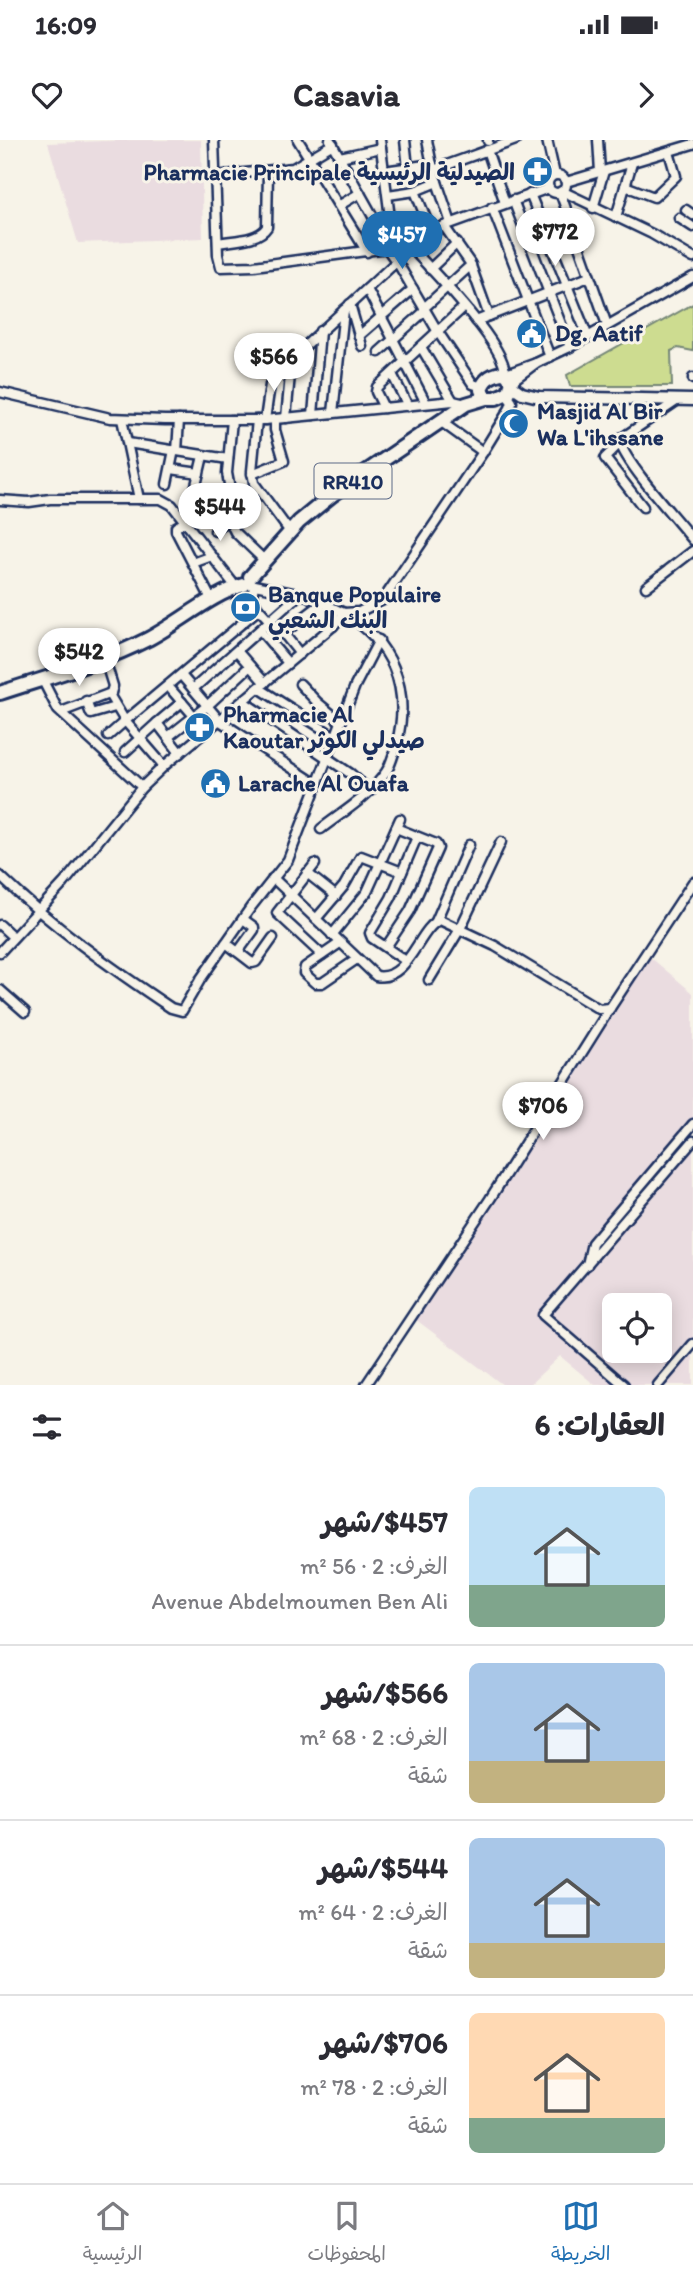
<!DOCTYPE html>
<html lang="ar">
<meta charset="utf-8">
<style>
:root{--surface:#fff;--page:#f2f2f3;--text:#2b2b33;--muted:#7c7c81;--line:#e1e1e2;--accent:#1f6fb2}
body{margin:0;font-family:Itim,"Playpen Sans Arabic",sans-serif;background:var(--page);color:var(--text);direction:rtl;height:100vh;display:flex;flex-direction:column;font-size:26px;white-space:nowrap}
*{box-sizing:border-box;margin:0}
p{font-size:23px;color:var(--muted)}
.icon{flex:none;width:38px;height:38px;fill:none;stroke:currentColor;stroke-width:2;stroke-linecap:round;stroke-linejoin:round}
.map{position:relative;height:1245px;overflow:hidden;direction:ltr}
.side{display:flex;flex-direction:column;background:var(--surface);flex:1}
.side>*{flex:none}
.buttons{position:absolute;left:602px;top:1153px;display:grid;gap:14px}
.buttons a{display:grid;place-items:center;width:70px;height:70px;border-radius:10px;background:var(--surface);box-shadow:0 4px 18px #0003;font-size:35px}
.price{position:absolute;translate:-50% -60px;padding:0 16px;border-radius:24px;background:#fff;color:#222;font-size:23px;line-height:46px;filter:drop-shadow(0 2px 4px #0008)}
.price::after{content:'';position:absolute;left:50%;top:42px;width:21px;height:16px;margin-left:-10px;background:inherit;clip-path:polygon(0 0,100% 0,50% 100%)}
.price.current{background:var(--accent);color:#fff}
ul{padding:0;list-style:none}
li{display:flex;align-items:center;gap:21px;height:175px;padding:0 28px}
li+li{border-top:2px solid var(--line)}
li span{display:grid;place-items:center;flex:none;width:196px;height:140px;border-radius:10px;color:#555}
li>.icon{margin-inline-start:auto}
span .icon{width:84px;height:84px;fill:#fffc;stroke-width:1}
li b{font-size:30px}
h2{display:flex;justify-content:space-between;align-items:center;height:84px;padding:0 28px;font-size:30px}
.status{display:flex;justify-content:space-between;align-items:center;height:49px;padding:0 35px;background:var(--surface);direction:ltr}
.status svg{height:19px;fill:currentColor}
header{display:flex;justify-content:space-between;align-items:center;height:91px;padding:0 28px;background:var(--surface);font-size:32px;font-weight:800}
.tab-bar{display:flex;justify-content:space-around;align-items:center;height:98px;border-top:2px solid var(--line);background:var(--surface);font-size:19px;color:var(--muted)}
.tab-bar a{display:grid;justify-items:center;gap:4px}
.tab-bar .current{color:var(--accent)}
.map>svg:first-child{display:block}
.built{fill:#eadce0;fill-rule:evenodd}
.green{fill:#cddc90;stroke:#748677;stroke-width:2}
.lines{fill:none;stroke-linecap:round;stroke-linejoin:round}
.minor-casing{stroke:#1b2f5e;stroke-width:13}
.major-casing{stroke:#1b2f5e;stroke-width:15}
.highway-casing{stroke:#1b2f5e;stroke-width:18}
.minor{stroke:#f7f3e8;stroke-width:8}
.major{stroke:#f7f3e8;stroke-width:10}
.highway{stroke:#f7f3e8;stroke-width:12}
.labels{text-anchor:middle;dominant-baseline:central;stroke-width:6;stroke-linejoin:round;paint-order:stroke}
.shield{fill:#f7f3e8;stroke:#5d6a87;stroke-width:2}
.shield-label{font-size:21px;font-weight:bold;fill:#1b2f5e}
.poi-label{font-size:23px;font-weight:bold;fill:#1b2f5e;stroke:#f7f3e8;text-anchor:start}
</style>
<div class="status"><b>16:09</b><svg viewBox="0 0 49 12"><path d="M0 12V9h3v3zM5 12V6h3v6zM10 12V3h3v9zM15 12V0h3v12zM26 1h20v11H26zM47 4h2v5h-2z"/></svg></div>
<header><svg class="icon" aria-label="forward" viewBox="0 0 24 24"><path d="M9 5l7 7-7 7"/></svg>Casavia<svg class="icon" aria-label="heart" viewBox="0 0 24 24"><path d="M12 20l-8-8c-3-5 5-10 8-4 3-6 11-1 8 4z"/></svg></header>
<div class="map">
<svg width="693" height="1245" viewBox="0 0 693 1245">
<rect width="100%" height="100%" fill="#f7f3e8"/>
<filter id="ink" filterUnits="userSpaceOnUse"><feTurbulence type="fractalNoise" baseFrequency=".0143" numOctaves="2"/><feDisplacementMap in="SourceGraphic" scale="14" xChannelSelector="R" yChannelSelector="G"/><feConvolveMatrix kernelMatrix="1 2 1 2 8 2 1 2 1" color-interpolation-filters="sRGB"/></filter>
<g filter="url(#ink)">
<g class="built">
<polygon points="131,0 201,0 203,98 78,103 48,3"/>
<path d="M650,817l43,36v392h-98l-35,-29 -31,29h-26l-88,-66zM614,1166h46v45h-46z"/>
</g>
<polygon class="green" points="693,164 693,211 678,208 671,211 672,246 570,246 567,235"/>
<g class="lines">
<defs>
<g id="minor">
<polyline points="214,0 218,115 221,127 254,126 388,108"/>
<polyline points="298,0 367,112"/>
<polyline points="330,0 389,105"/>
<polyline points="380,0 393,101 389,105 388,110 393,117 399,117 403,112 403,106 398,101 393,101"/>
<polyline points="405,0 408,28"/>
<polyline points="427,0 433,30 451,83"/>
<polyline points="547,0 555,35"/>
<polyline points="598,0 600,32"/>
<polyline points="488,1 488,0"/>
<polyline points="487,10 505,63"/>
<polyline points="340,17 381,8"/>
<polyline points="433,30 516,0"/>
<polyline points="384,31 432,24"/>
<circle cx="557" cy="44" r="9"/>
<polyline points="215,36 293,28 333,4"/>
<polyline points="566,42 693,4"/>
<polyline points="625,46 654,57 676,36 669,12"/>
<polyline points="415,51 437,42"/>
<polyline points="562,51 652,94 693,118"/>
<polyline points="560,52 607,185"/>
<polyline points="530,54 588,197"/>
<polyline points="388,55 415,51 431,91"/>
<polyline points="513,60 570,207"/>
<polyline points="340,65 360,53"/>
<polyline points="492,67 550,217"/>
<polyline points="593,68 604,31"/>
<polyline points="686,70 693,75"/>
<polyline points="616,77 632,23"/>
<polyline points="679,78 693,87"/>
<polyline points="444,86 470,123 489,176"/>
<polyline points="400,102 549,48"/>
<path d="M218,103c15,-3 40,-2 49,-16l1,-56"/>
<path d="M410,107c22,23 95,97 95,126"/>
<polyline points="396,120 438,192 473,244 482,247"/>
<polyline points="430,129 457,103"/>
<polyline points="367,149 426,263"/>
<polyline points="350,164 362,206"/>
<polyline points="424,168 471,125"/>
<polyline points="476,181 589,137"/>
<polyline points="359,196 413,149"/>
<polyline points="421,207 453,261"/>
<polyline points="379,212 425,171"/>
<polyline points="536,223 570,207 693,137"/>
<polyline points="392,234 408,266"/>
<polyline points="506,234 536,223 512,241"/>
<polyline points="693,238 693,239"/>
<polyline points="0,252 110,278 165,280 265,280 453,261 466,264"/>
<path d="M678,260l-56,38 -2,4c5,21 57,78 73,98"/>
<polyline points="384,268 376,252 377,247 464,167"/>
<polyline points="333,273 344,170"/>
<polyline points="313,275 320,191"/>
<polyline points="286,278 291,224 288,221"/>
<polyline points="122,279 139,359"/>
<polyline points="179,280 177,311 228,319"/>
<polyline points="232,280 227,333 233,366 229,380 235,392 264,420"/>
<polyline points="257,280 252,331 254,343 290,392"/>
<polyline points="265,280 270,245 276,233 396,122"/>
<polyline points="440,281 483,312"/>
<polyline points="128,303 177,311"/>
<polyline points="620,303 605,318 643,367"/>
<polyline points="171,329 199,333"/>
<polyline points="252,334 284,321 275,290 275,279"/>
<polyline points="167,344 174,310"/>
<polyline points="0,360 29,362 50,359 161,359 172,365 232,442"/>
<polyline points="191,366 203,316"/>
<polyline points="185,382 176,387 176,391 210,457"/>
<polyline points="215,391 229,377"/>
<polyline points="193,423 212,416"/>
<polyline points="250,444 308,456 344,473 359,472 383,460 483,312 510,268 512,262 506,254"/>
<polyline points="254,445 252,458 259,469"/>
<polyline points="646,447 693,411"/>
<polyline points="319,467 333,486"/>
<polyline points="260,490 288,523"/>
<polyline points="284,494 300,514"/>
<polyline points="237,511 265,543"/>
<polyline points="104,517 113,546 110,556 125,581 259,469 282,494 324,462"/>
<polyline points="181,535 193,549 300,454"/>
<polyline points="42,539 58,570 142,647"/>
<polyline points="300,544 317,562 341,582"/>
<polyline points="168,546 194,576"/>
<polyline points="259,548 337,598"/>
<polyline points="193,549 220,581 318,645"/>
<polyline points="86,561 91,574 115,567"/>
<polyline points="244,562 351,634 370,651"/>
<polyline points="61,572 111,553"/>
<polyline points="157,583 182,562"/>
<polyline points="108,596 125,581 164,626"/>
<polyline points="168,597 207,566 250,526"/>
<polyline points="125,612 157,583 180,613"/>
<polyline points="315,724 277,773 322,815"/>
<polyline points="307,733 336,756"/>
<path d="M0,736c52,50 111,92 171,132l11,3 18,-31 51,-73 37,-47 67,-174 24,-46"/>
<path d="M273,738l103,98c33,6 43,-49 64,-56l55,26 104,63 11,-1"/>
<polyline points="316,779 344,746 361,716 402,732"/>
<polyline points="436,781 469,705"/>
<polyline points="0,785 13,797"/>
<polyline points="332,795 367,752 400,679"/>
<polyline points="226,803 252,823 256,822 273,798"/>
<polyline points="340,803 305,827 304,833 315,843 322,843 357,819"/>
<polyline points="386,807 410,771 438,708 436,704 396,688"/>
<path d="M0,812l64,-69 78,-96 22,-21 169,-140 11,-13c48,29 67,74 53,129 -3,11 -5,21 -11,30 -17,25 -42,39 -65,57"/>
<polyline points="238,812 254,790 254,787 243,779"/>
<polyline points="406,821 372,798 370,793 391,758 417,697"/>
<polyline points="429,840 460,789 501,702"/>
<polyline points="0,850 25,872"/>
<polyline points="587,1125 592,1103 693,984"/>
<polyline points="366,1245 490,1059 610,868 693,742"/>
<polyline points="624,1245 543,1175 693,1001"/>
<polyline points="658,1245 693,1204"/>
</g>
<polyline id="major" points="512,246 522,253 539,257 693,260"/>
<g id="highway">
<path d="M501,233h4l7,8 -3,11 -13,6h-10l-5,-8c3,-11 10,-15 20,-17z"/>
<polyline points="250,437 299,382 332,355 466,264 486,258"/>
<path d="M0,553c48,-16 101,-30 146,-53 30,-15 67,-47 98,-55"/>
</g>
</defs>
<use href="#minor" class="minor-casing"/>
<use href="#major" class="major-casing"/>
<use href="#highway" class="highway-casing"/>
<use href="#minor" class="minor"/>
<use href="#major" class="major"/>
<use href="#highway" class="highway"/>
</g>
</g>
<defs>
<symbol id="pharmacy-disc" viewBox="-11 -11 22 22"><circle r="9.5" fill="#1f6fb2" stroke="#f7f3e8"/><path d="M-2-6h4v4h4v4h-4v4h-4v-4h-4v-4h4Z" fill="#fff"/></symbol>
<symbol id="civic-disc" viewBox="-11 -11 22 22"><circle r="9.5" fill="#1f6fb2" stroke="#f7f3e8"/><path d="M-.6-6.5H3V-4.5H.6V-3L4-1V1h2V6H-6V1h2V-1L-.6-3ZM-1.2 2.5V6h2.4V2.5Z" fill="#fff"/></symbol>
<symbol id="mosque-disc" viewBox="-11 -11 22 22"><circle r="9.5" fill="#1f6fb2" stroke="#f7f3e8"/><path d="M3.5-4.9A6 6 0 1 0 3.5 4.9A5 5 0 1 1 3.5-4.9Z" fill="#fff"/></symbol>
<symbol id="bank-disc" viewBox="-11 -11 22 22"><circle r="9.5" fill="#1f6fb2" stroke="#f7f3e8"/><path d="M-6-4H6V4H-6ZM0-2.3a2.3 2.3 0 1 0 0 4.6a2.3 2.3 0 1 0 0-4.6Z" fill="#fff"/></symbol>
</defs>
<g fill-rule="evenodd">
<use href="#pharmacy-disc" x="520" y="14" width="35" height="35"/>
<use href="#civic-disc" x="514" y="176" width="35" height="35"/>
<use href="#mosque-disc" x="496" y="266" width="35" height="35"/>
<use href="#bank-disc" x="228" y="450" width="35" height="35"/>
<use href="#pharmacy-disc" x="182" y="570" width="35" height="35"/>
<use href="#civic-disc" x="198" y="626" width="35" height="35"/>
</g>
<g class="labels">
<rect class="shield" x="314.5" y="323.5" width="77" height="35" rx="5"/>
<g class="shield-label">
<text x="353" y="341">RR410</text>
</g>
<g class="poi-label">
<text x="515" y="32" text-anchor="end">Pharmacie Principale الصيدلية الرئيسية</text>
<text x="555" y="193">Dg. Aatif</text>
<text x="537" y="271">Masjid Al Bir<tspan x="537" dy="26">Wa L'ihssane</tspan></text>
<text x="268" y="454">Banque Populaire<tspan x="268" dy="26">البنك الشعبي</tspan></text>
<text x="223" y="574">Pharmacie Al<tspan x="223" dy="26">Kaoutar صيدلي الكوثر</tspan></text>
<text x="238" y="643">Larache Al Ouafa</text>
</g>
</g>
</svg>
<div class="buttons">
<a><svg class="icon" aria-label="locate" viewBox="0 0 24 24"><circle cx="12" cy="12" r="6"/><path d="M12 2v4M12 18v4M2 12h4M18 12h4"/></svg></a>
</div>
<b class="price" style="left:555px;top:128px">$772</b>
<b class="price current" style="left:402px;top:131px">$457</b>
<b class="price" style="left:274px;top:253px">$566</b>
<b class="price" style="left:220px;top:403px">$544</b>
<b class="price" style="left:79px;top:548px">$542</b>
<b class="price" style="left:543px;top:1002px">$706</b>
</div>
<section class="side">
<h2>العقارات: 6<svg class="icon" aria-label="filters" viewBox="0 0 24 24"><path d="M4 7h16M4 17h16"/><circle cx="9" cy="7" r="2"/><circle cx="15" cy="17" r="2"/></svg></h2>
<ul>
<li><span style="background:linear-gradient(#bfe0f5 70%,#7fa58c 0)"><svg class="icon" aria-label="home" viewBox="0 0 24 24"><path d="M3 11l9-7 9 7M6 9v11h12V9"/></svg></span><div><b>$457/شهر</b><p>الغرف: 2 · 56 m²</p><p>Avenue Abdelmoumen Ben Ali</p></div></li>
<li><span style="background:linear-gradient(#a9c7e8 70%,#c2b280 0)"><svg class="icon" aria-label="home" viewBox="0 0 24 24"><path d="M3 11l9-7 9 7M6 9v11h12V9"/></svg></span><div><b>$566/شهر</b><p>الغرف: 2 · 68 m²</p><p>شقة</p></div></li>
<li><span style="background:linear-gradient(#a9c7e8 75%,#c2b280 0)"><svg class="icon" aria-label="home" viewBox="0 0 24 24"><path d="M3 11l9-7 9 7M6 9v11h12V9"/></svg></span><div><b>$544/شهر</b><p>الغرف: 2 · 64 m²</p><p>شقة</p></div></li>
<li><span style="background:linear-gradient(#ffd9b3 75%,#7fa58c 0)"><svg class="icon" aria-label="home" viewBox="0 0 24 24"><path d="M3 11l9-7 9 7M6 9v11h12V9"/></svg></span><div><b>$706/شهر</b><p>الغرف: 2 · 78 m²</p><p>شقة</p></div></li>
</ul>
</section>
<nav class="tab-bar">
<a class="current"><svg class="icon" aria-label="map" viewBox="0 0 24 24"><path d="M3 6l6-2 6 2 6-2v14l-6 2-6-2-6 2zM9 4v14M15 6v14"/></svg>الخريطة</a>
<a><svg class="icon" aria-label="saved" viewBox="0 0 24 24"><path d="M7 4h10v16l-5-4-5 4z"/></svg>المحفوظات</a>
<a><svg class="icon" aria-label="home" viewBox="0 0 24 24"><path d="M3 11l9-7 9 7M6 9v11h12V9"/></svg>الرئيسية</a>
</nav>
